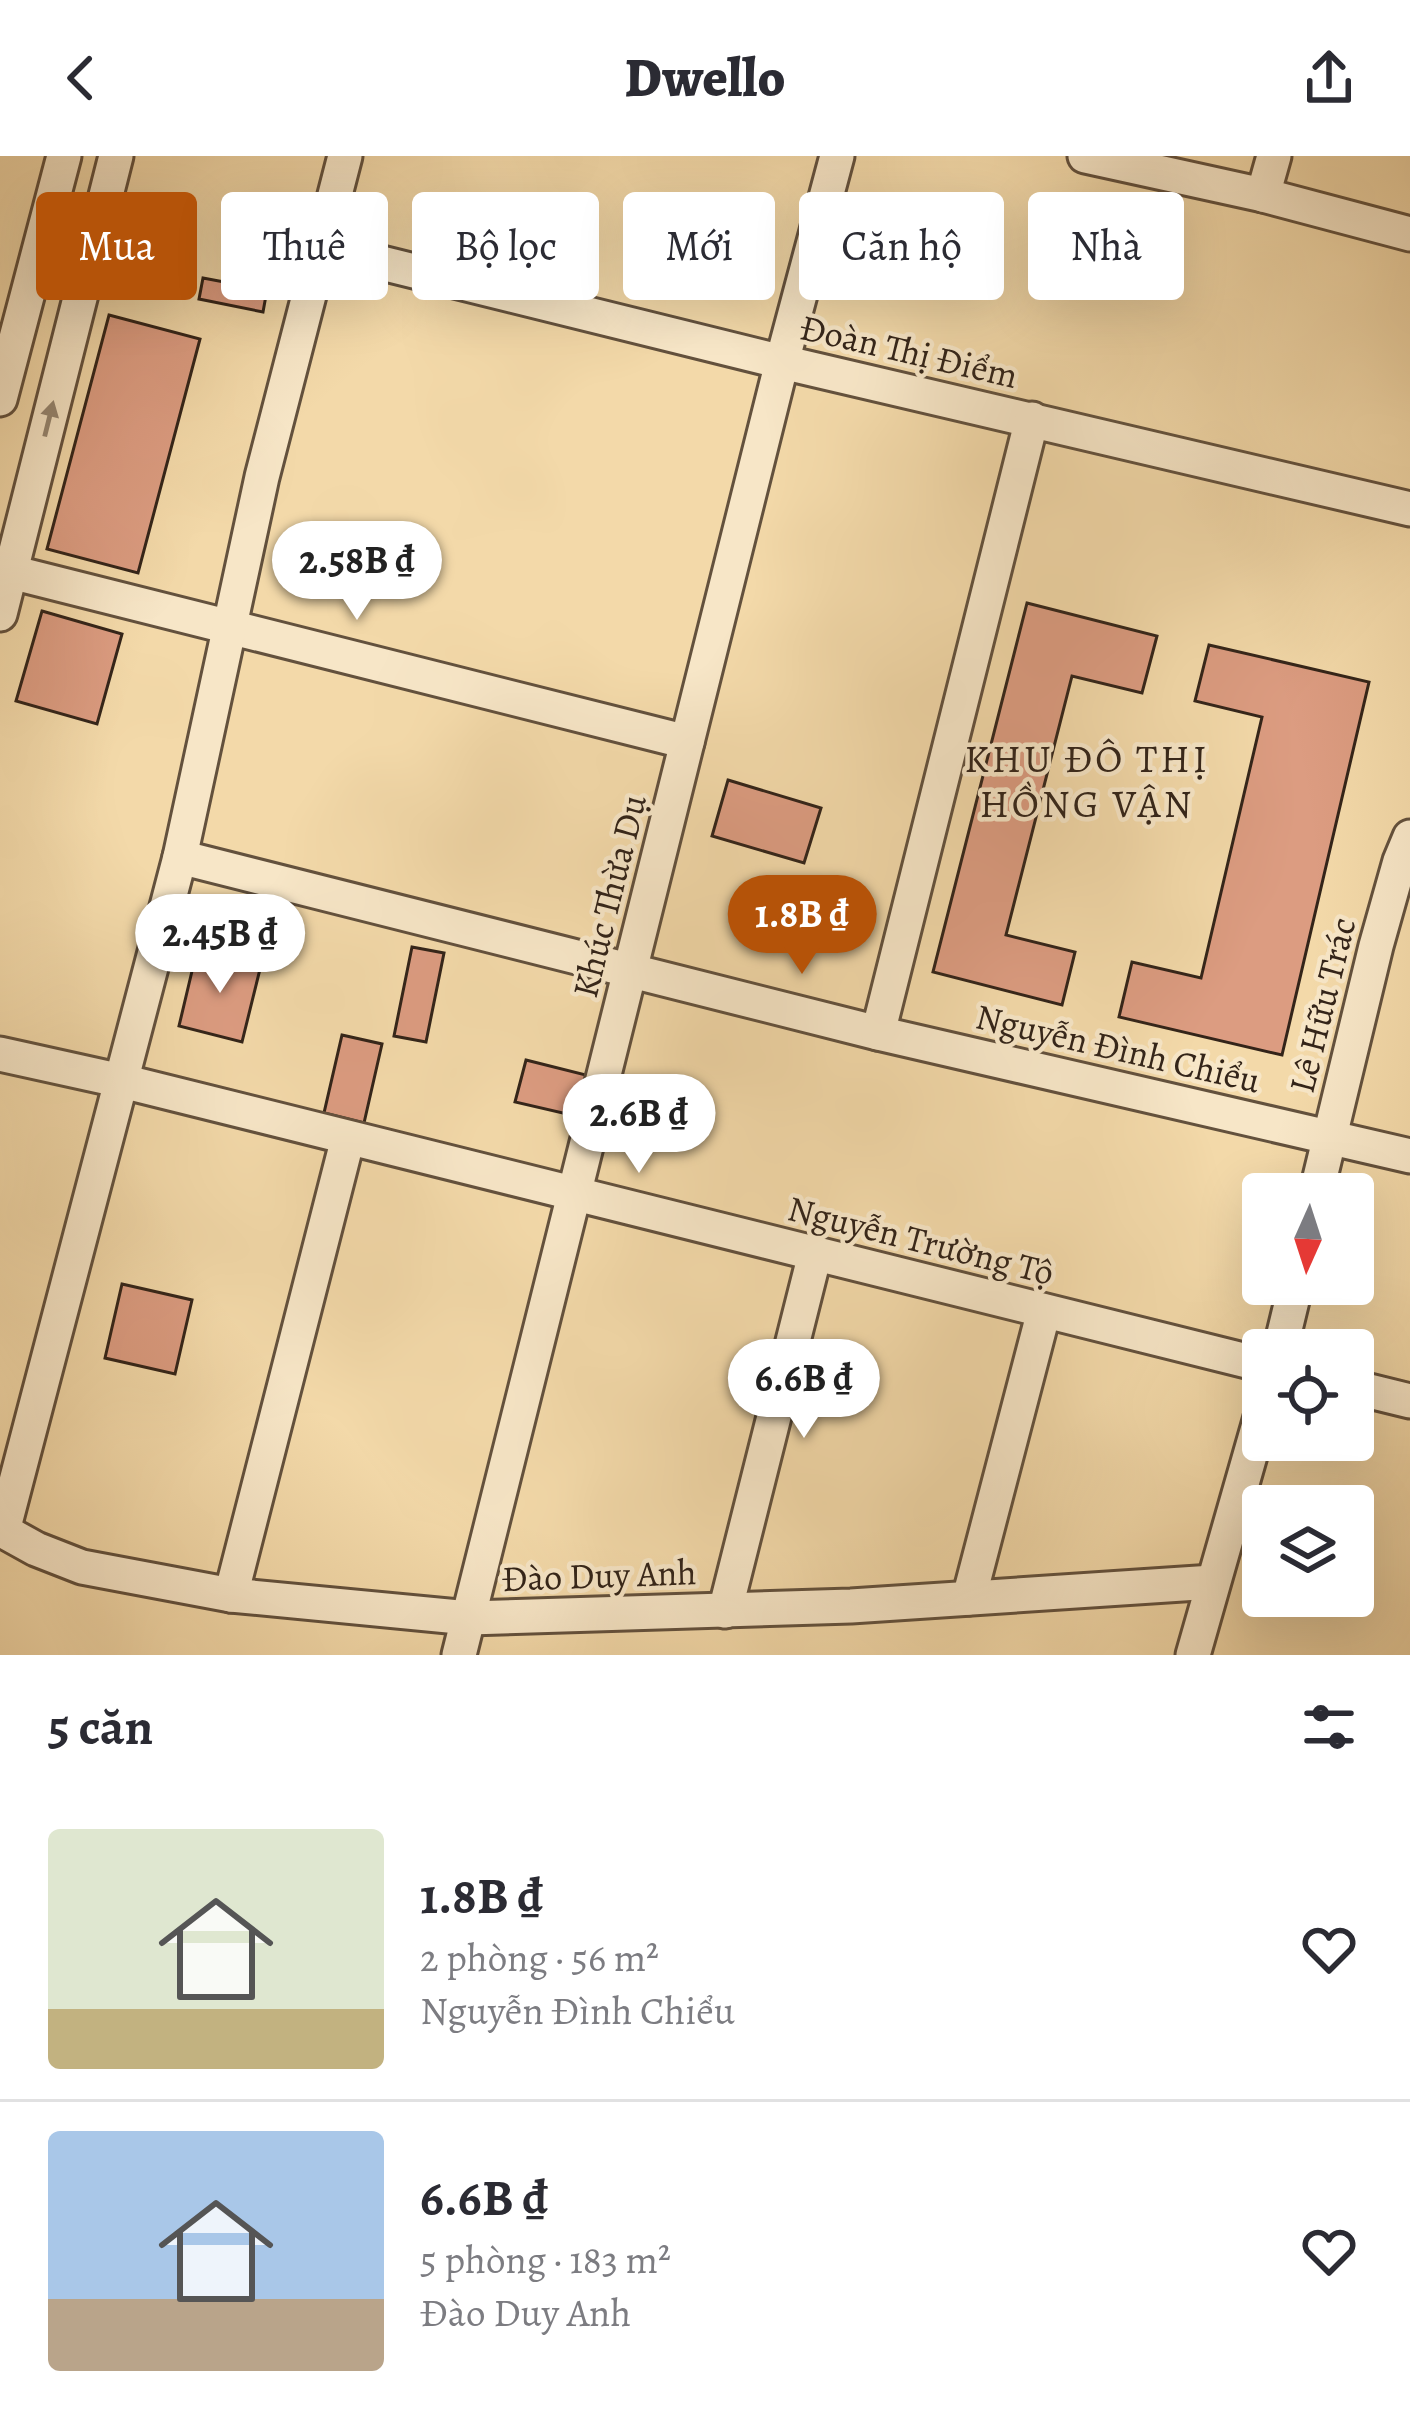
<!DOCTYPE html>
<html lang="vi">
<meta charset="utf-8">
<style>
:root{--surface:#fff;--page:#f2f2f3;--text:#2b2b33;--muted:#7c7c81;--line:#e1e1e2;--accent:#b45309}
body{margin:0;font-family:Alegreya,serif;background:var(--page);color:var(--text);height:100vh;display:flex;flex-direction:column;font-size:45px;white-space:nowrap}
*{box-sizing:border-box;margin:0}
p{font-size:39px;color:var(--muted)}
.icon{flex:none;width:66px;height:66px;fill:none;stroke:currentColor;stroke-width:2;stroke-linecap:round;stroke-linejoin:round}
.map{position:relative;height:1499px;overflow:hidden}
.panel{display:flex;flex-direction:column;background:var(--surface);flex:1}
.panel>*{flex:none}
.banner{position:absolute;left:36px;top:36px;width:1338px;height:108px;display:flex;gap:24px}
.needle{width:78px;rotate:183deg}
.buttons{position:absolute;left:1242px;top:1017px;display:grid;gap:24px}
.buttons a{display:grid;place-items:center;width:132px;height:132px;border-radius:12px;background:var(--surface);box-shadow:0 12px 48px #0002;font-size:60px}
.price{position:absolute;translate:-50% -102px;padding:0 27px;border-radius:42px;background:#fff;color:#222;font-size:39px;line-height:78px;filter:drop-shadow(0 3px 6px #0008)}
.price::after{content:'';position:absolute;left:50%;top:72px;width:36px;height:27px;margin-left:-18px;background:inherit;clip-path:polygon(0 0,100% 0,50% 100%)}
.price.selected{background:var(--accent);color:#fff}
ul{padding:0;list-style:none}
li{display:flex;align-items:center;gap:36px;height:300px;padding:0 48px}
li+li{border-top:3px solid var(--line)}
li span{display:grid;place-items:center;flex:none;width:336px;height:240px;border-radius:12px;color:#555}
li>.icon{margin-inline-start:auto}
span .icon{width:144px;height:144px;fill:#fffc;stroke-width:1}
li b{font-size:51px}
h2{display:flex;justify-content:space-between;align-items:center;height:144px;padding:0 48px;font-size:51px}
.tag{padding:0 42px;border-radius:12px;background:var(--surface);box-shadow:0 12px 48px #0002;font-size:42px;line-height:108px}
.tag.selected{background:var(--accent);color:#fff}
header{display:flex;justify-content:space-between;align-items:center;height:156px;padding:0 48px;background:var(--surface);font-size:54px;font-weight:800}
.map>svg:first-child{display:block}
.building{fill:#dc9c81;stroke:#332419;stroke-width:3}
.lines{fill:none;stroke-linecap:round;stroke-linejoin:round}
.minor-casing{stroke:#63513d;stroke-width:39}
.minor{stroke:#f7e6c7;stroke-width:33}
.oneway{fill:#958570}
.labels{text-anchor:middle;dominant-baseline:central;stroke-width:9;stroke-linejoin:round;paint-order:stroke}
.street-label{font-size:36px;fill:#332419;stroke:#f7e6c7}
.neighbourhood-label{font-size:39px;letter-spacing:3px;fill:#332419;stroke:#f7e6c7}
</style>
<header><svg class="icon" aria-label="back" viewBox="0 0 24 24"><path d="M15 5l-7 7 7 7"/></svg>Dwello<svg class="icon" aria-label="share" viewBox="0 0 24 24"><path d="M12 15V3M7 8l5-5 5 5M5 13v7h14v-7"/></svg></header>
<div class="map">
<svg width="1410" height="1499" viewBox="0 0 1410 1499">
<rect width="100%" height="100%" fill="#f3d9a9"/>
<filter id="stains"><feTurbulence type="fractalNoise" baseFrequency=".00167" numOctaves="4"/><feColorMatrix values="0 0 0 0 .2 0 0 0 0 .09 0 0 0 0 .02 0 0 0 .5 -.17"/></filter>
<radialGradient id="worn" r=".72"><stop offset=".6" stop-color="#630" stop-opacity="0"/><stop offset="1" stop-color="#630" stop-opacity=".3"/></radialGradient>
<g class="building">
<polygon points="203,122 267,134 263,156 199,143"/>
<polygon points="109,159 200,183 138,417 47,393"/>
<polygon points="1027,447 1157,480 1142,537 1072,520 1006,779 1075,796 1062,849 933,816"/>
<polygon points="42,455 122,478 97,568 16,545"/>
<polygon points="1209,489 1369,526 1282,899 1119,861 1132,806 1201,822 1262,561 1195,545"/>
<polygon points="728,624 821,652 804,707 712,680"/>
<polygon points="412,791 444,797 426,886 394,880"/>
<polygon points="197,794 261,809 242,886 179,870"/>
<polygon points="342,879 382,888 364,967 324,957"/>
<polygon points="526,904 590,920 580,961 515,946"/>
<polygon points="122,1128 192,1144 175,1218 105,1202"/>
</g>
<g class="lines">
<defs>
<g id="minor">
<polyline points="1085,0 1263,39 1410,78"/>
<polyline points="1263,39 1274,0"/>
<polyline points="321,92 782,206 1410,353"/>
<polyline points="0,243 64,0"/>
<polyline points="11,416 687,586"/>
<polyline points="0,458 116,0"/>
<polyline points="180,701 878,877 1410,1000"/>
<polyline points="878,877 1032,263"/>
<polyline points="0,898 122,925 1263,1209"/>
<polyline points="1316,1038 1376,790 1400,705 1410,681"/>
<polyline points="1280,1194 1296,1128"/>
<polyline points="1353,1231 1410,1245"/>
<polyline points="0,1373 36,1393 82,1411 231,1439 469,1462 851,1450 1213,1426"/>
<polyline points="3,1375 180,701 262,321 345,0"/>
<polyline points="231,1439 348,982"/>
<polyline points="969,1442 1044,1155"/>
<polyline points="725,1455 815,1098"/>
<polyline points="459,1499 782,206 837,0"/>
<polyline points="1193,1499 1263,1254"/>
</g>
</defs>
<use href="#minor" class="minor-casing"/>
<use href="#minor" class="minor"/>
</g>
<defs><path id="oneway-solid" d="M-6-.8H1V-3.2L6.5 0L1 3.2V.8H-6Z" transform="scale(3)"/></defs>
<use class="oneway" href="#oneway-solid" transform="translate(49 263) rotate(-76)"/>
<g class="labels">
<g class="street-label">
<text transform="translate(909 195) rotate(13)">Đoàn Thị Điểm</text>
<text transform="translate(609 740) rotate(-76)">Khúc Thừa Dụ</text>
<text transform="translate(1322 849) rotate(-76)">Lê Hữu Trác</text>
<text transform="translate(1118 892) rotate(13)">Nguyễn Đình Chiểu</text>
<text transform="translate(921 1084) rotate(14)">Nguyễn Trường Tộ</text>
<text transform="translate(599 1419) rotate(-2)">Đào Duy Anh</text>
</g>
<g class="neighbourhood-label">
<text x="1087" y="602">KHU ĐÔ THỊ<tspan x="1087" dy="45">HỒNG VẬN</tspan></text>
</g>
</g>
<rect width="100%" height="100%" filter="url(#stains)"/>
<rect width="100%" height="100%" fill="url(#worn)"/>
</svg>
<div class="buttons">
<a><svg class="needle" viewBox="-14 -14 28 28"><path d="M0-13l5 13h-10z" fill="#e53935"/><path d="M0 13l5-13h-10z" fill="#7c7c81"/></svg></a>
<a><svg class="icon" aria-label="locate" viewBox="0 0 24 24"><circle cx="12" cy="12" r="6"/><path d="M12 2v4M12 18v4M2 12h4M18 12h4"/></svg></a>
<a><svg class="icon" aria-label="layers" viewBox="0 0 24 24"><path d="M12 4l9 5-9 5-9-5zM3 14l9 5 9-5"/></svg></a>
</div>
<b class="price" style="left:357px;top:467px">2.58B ₫</b>
<b class="price selected" style="left:802px;top:821px">1.8B ₫</b>
<b class="price" style="left:220px;top:840px">2.45B ₫</b>
<b class="price" style="left:639px;top:1020px">2.6B ₫</b>
<b class="price" style="left:804px;top:1285px">6.6B ₫</b>
<div class="banner">
<a class="tag selected">Mua</a>
<a class="tag">Thuê</a>
<a class="tag">Bộ lọc</a>
<a class="tag">Mới</a>
<a class="tag">Căn hộ</a>
<a class="tag">Nhà</a>
</div>
</div>
<section class="panel">
<h2>5 căn<svg class="icon" aria-label="filters" viewBox="0 0 24 24"><path d="M4 7h16M4 17h16"/><circle cx="9" cy="7" r="2"/><circle cx="15" cy="17" r="2"/></svg></h2>
<ul>
<li><span style="background:linear-gradient(#dfe7d0 75%,#c2b280 0)"><svg class="icon" aria-label="home" viewBox="0 0 24 24"><path d="M3 11l9-7 9 7M6 9v11h12V9"/></svg></span><div><b>1.8B ₫</b><p>2 phòng · 56 m²</p><p>Nguyễn Đình Chiểu</p></div><svg class="icon" aria-label="heart" viewBox="0 0 24 24"><path d="M12 20l-8-8c-3-5 5-10 8-4 3-6 11-1 8 4z"/></svg></li>
<li><span style="background:linear-gradient(#a9c7e8 70%,#b9a48a 0)"><svg class="icon" aria-label="home" viewBox="0 0 24 24"><path d="M3 11l9-7 9 7M6 9v11h12V9"/></svg></span><div><b>6.6B ₫</b><p>5 phòng · 183 m²</p><p>Đào Duy Anh</p></div><svg class="icon" aria-label="heart" viewBox="0 0 24 24"><path d="M12 20l-8-8c-3-5 5-10 8-4 3-6 11-1 8 4z"/></svg></li>
</ul>
</section>
